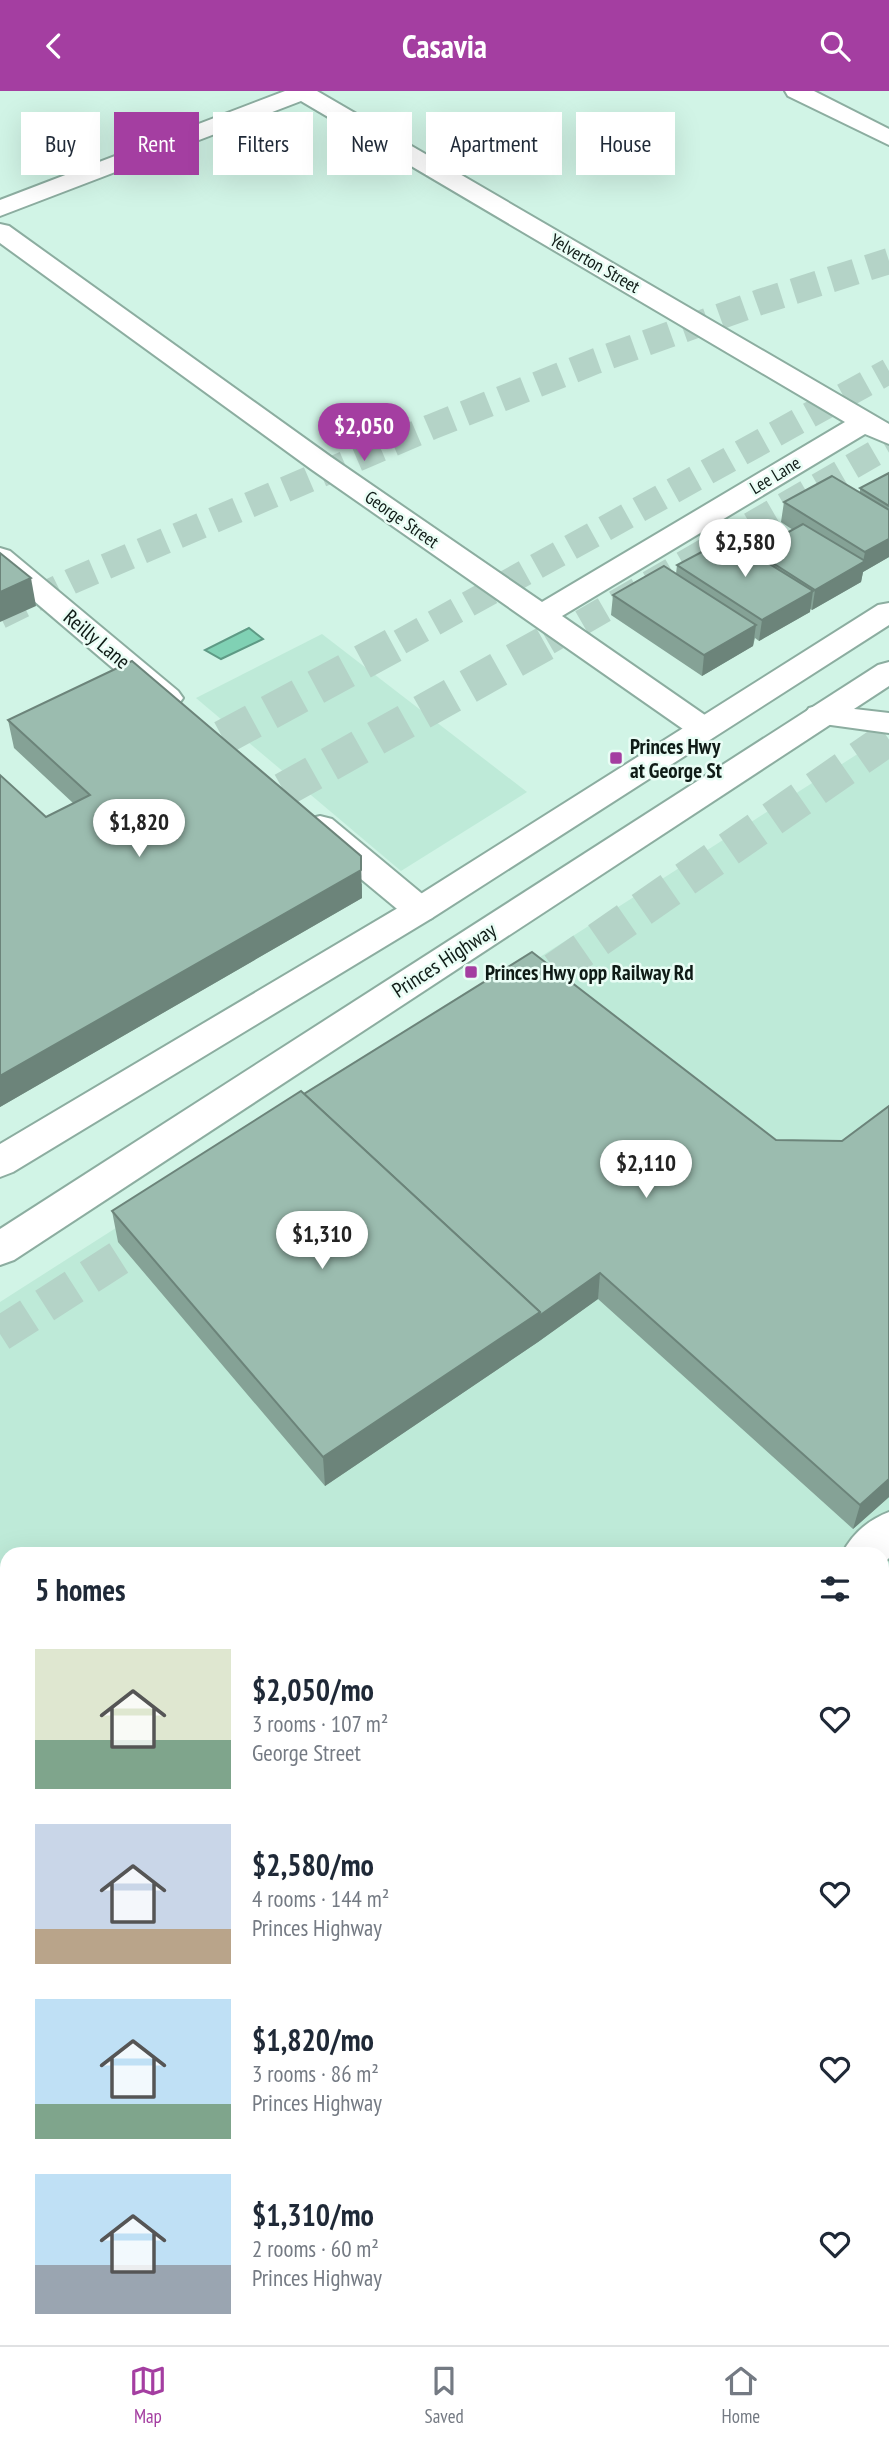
<!DOCTYPE html>
<meta charset="utf-8">
<style>
:root{--surface:#fff;--page:#f6f6f7;--text:#1f2937;--muted:#747a83;--line:#e0e1e3;--accent:#a43ea1}
body{margin:0;font-family:"PT Sans Narrow",sans-serif;background:var(--page);color:var(--text);height:100vh;display:flex;flex-direction:column;font-size:26px;white-space:nowrap}
*{box-sizing:border-box;margin:0}
p{font-size:23px;color:var(--muted)}
.icon{flex:none;width:38px;height:38px;fill:none;stroke:currentColor;stroke-width:2;stroke-linecap:round;stroke-linejoin:round}
.map{position:relative;flex:1;overflow:hidden}
.side{position:absolute;left:0px;top:1456px;width:889px;height:798px;display:flex;flex-direction:column;background:var(--surface);border-radius:21px 21px 0 0;box-shadow:0 7px 28px #0002}
.side>*{flex:none}
.top-card{position:absolute;left:21px;top:21px;width:847px;height:63px;display:flex;gap:14px}
.price{position:absolute;translate:-50% -60px;padding:0 16px;border-radius:24px;background:#fff;color:#222;font-size:23px;line-height:46px;filter:drop-shadow(0 2px 4px #0008)}
.price::after{content:'';position:absolute;left:50%;top:42px;width:21px;height:16px;margin-left:-10px;background:inherit;clip-path:polygon(0 0,100% 0,50% 100%)}
.price.current{background:var(--accent);color:#fff}
ul{padding:0;list-style:none}
li{display:flex;align-items:center;gap:21px;height:175px;padding:0 35px}
li span{display:grid;place-items:center;flex:none;width:196px;height:140px;border-radius:0px;color:#555}
li>.icon{margin-inline-start:auto}
span .icon{width:84px;height:84px;fill:#fffc;stroke-width:1}
li b{font-size:30px}
h2{display:flex;justify-content:space-between;align-items:center;height:84px;padding:0 35px;font-size:30px}
.pill{padding:0 24px;border-radius:0px;background:var(--surface);box-shadow:0 7px 28px #0002;font-size:24px;line-height:63px}
.pill.current{background:var(--accent);color:#fff}
header{display:flex;justify-content:space-between;align-items:center;height:91px;padding:0 35px;background:var(--accent);color:#fff;font-size:32px;font-weight:800}
.menu{display:flex;justify-content:space-around;align-items:center;height:98px;border-top:2px solid var(--line);background:var(--surface);font-size:19px;color:var(--muted)}
.menu a{display:grid;justify-items:center;gap:4px}
.menu .current{color:var(--accent)}
.map>svg:first-child{display:block}
.built{fill:#beead8}
.water{fill:#80d1b4;stroke:#5e9a85;stroke-width:2}
.lines{fill:none;stroke-linecap:round;stroke-linejoin:round}
.highway-tunnel-far1{stroke:#b4d3c7;stroke-width:26;stroke-dasharray:26 13;stroke-linecap:butt}
.highway-tunnel{stroke:#b4d3c7;stroke-width:35;stroke-dasharray:35 18;stroke-linecap:butt}
.minor-casing{stroke:#8cada0;stroke-width:4}
.highway-casing{stroke:#8cada0;stroke-width:4}
.minor{fill:#fff;fill-rule:evenodd}
.highway{fill:#fff;fill-rule:evenodd}
.wall{fill:#85a296}
.shaded-wall{fill:#6c847a}
.building{fill:#9bbcaf;stroke:#6c847a;stroke-width:2}
.poi-dot{fill:#a43ea1;stroke:#e9fdf5;stroke-width:2.5}
.labels{text-anchor:middle;dominant-baseline:central;stroke-width:5;stroke-linejoin:round;paint-order:stroke}
.far-street-label{font-size:18px;fill:#0f1b16;stroke:#e9fdf5}
.street-label{font-size:21px;fill:#0f1b16;stroke:#e9fdf5}
.poi-label{font-size:21px;font-weight:bold;fill:#0f1b16;stroke:#e9fdf5;text-anchor:start}
</style>
<header><svg class="icon" aria-label="back" viewBox="0 0 24 24"><path d="M15 5l-7 7 7 7"/></svg>Casavia<svg class="icon" aria-label="search" viewBox="0 0 24 24"><circle cx="10" cy="10" r="6"/><path d="M15 15l6 6"/></svg></header>
<div class="map">
<svg width="889" height="2254" viewBox="0 0 889 2254">
<rect width="100%" height="100%" fill="#d1f4e6"/>
<g class="built">
<polygon points="322,543 527,701 401,780 196,607"/>
<polygon points="867,657 889,657 889,2254 116,2254 124,2247 882,2247 882,1463 7,1463 7,2229 0,2236 0,1211"/>
</g>
<polygon class="water" points="249,537 263,548 221,568 205,559"/>
<g class="lines">
<g class="highway-tunnel-far1">
<polyline points="0,525 72,490 431,336 596,270 760,211 889,170"/>
<polyline points="400,551 889,280"/>
<polyline points="548,551 889,354"/>
</g>
<g class="highway-tunnel">
<polyline points="176,672 403,549"/>
<polyline points="237,725 551,549"/>
<polyline points="511,909 889,647"/>
<polyline points="0,1243 172,1133"/>
</g>
<defs>
<g id="minor">
<polygon points="285,0 317,0 889,333 889,353 865,343 562,525 715,631 720,638 715,645 704,648 693,645 311,378 0,152 0,133 9,135 331,366 542,511 845,331 301,10 0,125 0,109"/>
<polygon points="785,0 814,0 889,38 889,54 788,5"/>
<polygon points="0,457 10,460 178,600 183,607 178,614 167,617 156,614 0,481"/>
<polygon points="820,614 889,622 889,642 809,631 804,624 809,617"/>
<polygon points="320,725 332,728 432,811 437,819 432,827 420,831 408,827 308,744 303,736 308,728"/>
<path d="M889,1421v46l-7,7v-11h-40c10,-20 26,-34 47,-42z"/>
<polygon points="7,2222 7,2247 38,2247 35,2254 0,2254 0,2225"/>
</g>
<g id="highway">
<polygon points="889,512 889,534 432,827 13,1081 0,1086 0,1053 408,811 878,514"/>
<polygon points="889,571 889,595 14,1169 0,1174 0,1138 878,574"/>
</g>
</defs>
<use href="#minor" class="minor-casing"/>
<use href="#highway" class="highway-casing"/>
<use href="#minor" class="minor"/>
<use href="#highway" class="highway"/>
</g>
<g class="wall">
<polygon points="889,382 889,466 863,481 861,491 812,519 810,518 810,521 759,550 755,547 753,555 702,585 611,524 613,504 676,483 677,474 754,463 754,460 793,439 781,431 784,411 860,401 860,397"/>
<polygon points="8,629 362,793 362,807 0,1016 0,684 46,726 73,712 14,657"/>
<polygon points="304,1003 776,1049 842,1050 889,1015 889,1406 853,1438 598,1208 538,1251 325,1395 118,1151 112,1120"/>
</g>
<g class="shaded-wall">
<polygon points="889,448 889,466 863,481 861,491 812,519 815,499 863,471 865,461"/>
<polygon points="31,487 36,515 0,531 0,501"/>
<polygon points="813,500 810,521 759,550 762,529"/>
<polygon points="756,534 753,555 702,585 704,564"/>
<polygon points="361,765 362,807 0,1016 0,985"/>
<polygon points="600,1182 598,1208 538,1251 325,1395 323,1366 540,1221"/>
<polygon points="889,1388 889,1406 853,1438 860,1414"/>
</g>
<g class="building">
<polygon points="889,382 889,415 860,397"/>
<polygon points="832,385 889,419 889,448 865,461 784,411"/>
<polygon points="803,433 865,470 815,499 754,460"/>
<polygon points="728,447 813,500 762,529 677,474"/>
<polygon points="0,462 31,487 0,501"/>
<polygon points="664,475 756,534 704,564 613,504"/>
<polygon points="132,570 361,765 361,779 0,985 0,684 46,726 90,704 8,629"/>
<polygon points="532,861 776,1049 842,1050 889,1015 889,1388 860,1414 600,1182 539,1225 540,1221 304,1003"/>
<polygon points="301,1000 540,1221 323,1366 112,1120"/>
</g>
<g class="poi-dot">
<rect x="609" y="660" width="14" height="14" rx="3.5"/>
<rect x="464" y="874" width="14" height="14" rx="3.5"/>
</g>
<g class="labels">
<g class="far-street-label">
<text transform="translate(595 172) rotate(30)">Yelverton Street</text>
<text transform="translate(775 384) rotate(-31)">Lee Lane</text>
<text transform="translate(402 428) rotate(35)">George Street</text>
</g>
<g class="street-label">
<text transform="translate(97 548) rotate(40)">Reilly Lane</text>
<text transform="translate(444 869) rotate(-33)">Princes Highway</text>
</g>
<g class="poi-label">
<text x="630" y="655">Princes Hwy<tspan x="630" dy="24">at George St</tspan></text>
<text x="485" y="881">Princes Hwy opp Railway Rd</text>
</g>
</g>
</svg>
<b class="price current" style="left:364px;top:372px">$2,050</b>
<b class="price" style="left:745px;top:488px">$2,580</b>
<b class="price" style="left:139px;top:768px">$1,820</b>
<b class="price" style="left:646px;top:1109px">$2,110</b>
<b class="price" style="left:322px;top:1180px">$1,310</b>
<div class="top-card">
<a class="pill">Buy</a>
<a class="pill current">Rent</a>
<a class="pill">Filters</a>
<a class="pill">New</a>
<a class="pill">Apartment</a>
<a class="pill">House</a>
</div>
<section class="side">
<h2>5 homes<svg class="icon" aria-label="filters" viewBox="0 0 24 24"><path d="M4 7h16M4 17h16"/><circle cx="9" cy="7" r="2"/><circle cx="15" cy="17" r="2"/></svg></h2>
<ul>
<li><span style="background:linear-gradient(#dfe7d0 65%,#7fa58c 0)"><svg class="icon" aria-label="home" viewBox="0 0 24 24"><path d="M3 11l9-7 9 7M6 9v11h12V9"/></svg></span><div><b>$2,050/mo</b><p>3 rooms · 107 m²</p><p>George Street</p></div><svg class="icon" aria-label="heart" viewBox="0 0 24 24"><path d="M12 20l-8-8c-3-5 5-10 8-4 3-6 11-1 8 4z"/></svg></li>
<li><span style="background:linear-gradient(#c9d6e8 75%,#b9a48a 0)"><svg class="icon" aria-label="home" viewBox="0 0 24 24"><path d="M3 11l9-7 9 7M6 9v11h12V9"/></svg></span><div><b>$2,580/mo</b><p>4 rooms · 144 m²</p><p>Princes Highway</p></div><svg class="icon" aria-label="heart" viewBox="0 0 24 24"><path d="M12 20l-8-8c-3-5 5-10 8-4 3-6 11-1 8 4z"/></svg></li>
<li><span style="background:linear-gradient(#bfe0f5 75%,#7fa58c 0)"><svg class="icon" aria-label="home" viewBox="0 0 24 24"><path d="M3 11l9-7 9 7M6 9v11h12V9"/></svg></span><div><b>$1,820/mo</b><p>3 rooms · 86 m²</p><p>Princes Highway</p></div><svg class="icon" aria-label="heart" viewBox="0 0 24 24"><path d="M12 20l-8-8c-3-5 5-10 8-4 3-6 11-1 8 4z"/></svg></li>
<li><span style="background:linear-gradient(#bfe0f5 65%,#9aa5b1 0)"><svg class="icon" aria-label="home" viewBox="0 0 24 24"><path d="M3 11l9-7 9 7M6 9v11h12V9"/></svg></span><div><b>$1,310/mo</b><p>2 rooms · 60 m²</p><p>Princes Highway</p></div><svg class="icon" aria-label="heart" viewBox="0 0 24 24"><path d="M12 20l-8-8c-3-5 5-10 8-4 3-6 11-1 8 4z"/></svg></li>
</ul>
</section>
</div>
<nav class="menu">
<a class="current"><svg class="icon" aria-label="map" viewBox="0 0 24 24"><path d="M3 6l6-2 6 2 6-2v14l-6 2-6-2-6 2zM9 4v14M15 6v14"/></svg>Map</a>
<a><svg class="icon" aria-label="saved" viewBox="0 0 24 24"><path d="M7 4h10v16l-5-4-5 4z"/></svg>Saved</a>
<a><svg class="icon" aria-label="home" viewBox="0 0 24 24"><path d="M3 11l9-7 9 7M6 9v11h12V9"/></svg>Home</a>
</nav>
